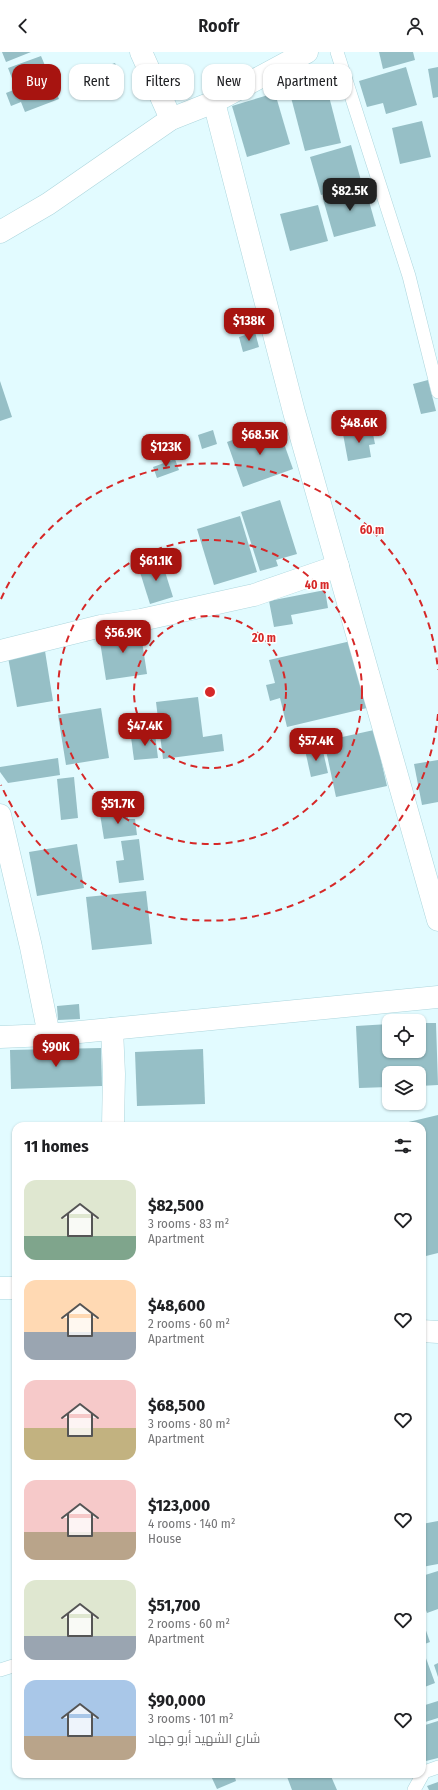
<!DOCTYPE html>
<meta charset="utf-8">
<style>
:root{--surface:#fff;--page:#f2f2f2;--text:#202124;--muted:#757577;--accent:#a71410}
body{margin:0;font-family:"Fira Sans Condensed",Cairo,sans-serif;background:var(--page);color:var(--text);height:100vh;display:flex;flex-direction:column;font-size:15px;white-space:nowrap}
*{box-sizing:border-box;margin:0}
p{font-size:13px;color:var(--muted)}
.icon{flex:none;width:22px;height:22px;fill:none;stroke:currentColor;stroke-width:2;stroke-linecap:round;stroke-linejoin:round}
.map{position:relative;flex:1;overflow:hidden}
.panel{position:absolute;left:12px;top:1070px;width:414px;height:656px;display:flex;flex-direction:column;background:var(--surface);border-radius:12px;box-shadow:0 1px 3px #0004}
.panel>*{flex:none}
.top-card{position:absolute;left:12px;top:12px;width:414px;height:36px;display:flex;gap:8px}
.controls{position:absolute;left:382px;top:962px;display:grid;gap:8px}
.controls a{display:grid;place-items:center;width:44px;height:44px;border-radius:8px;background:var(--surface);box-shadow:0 1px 3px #0004;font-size:20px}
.price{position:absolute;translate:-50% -34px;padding:0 9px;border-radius:8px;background:var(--accent);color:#fff;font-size:13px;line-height:26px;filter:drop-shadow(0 1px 2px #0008)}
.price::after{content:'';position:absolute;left:50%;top:24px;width:12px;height:9px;margin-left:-6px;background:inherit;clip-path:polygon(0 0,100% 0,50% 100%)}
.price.on{background:#222;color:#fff}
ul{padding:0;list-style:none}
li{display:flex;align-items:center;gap:12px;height:100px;padding:0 12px}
li span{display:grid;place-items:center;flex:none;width:112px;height:80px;border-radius:12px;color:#555}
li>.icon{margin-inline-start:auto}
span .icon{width:48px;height:48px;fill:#fffc;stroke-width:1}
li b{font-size:17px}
h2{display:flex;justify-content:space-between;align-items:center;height:48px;padding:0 12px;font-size:17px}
.chip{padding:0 14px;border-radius:12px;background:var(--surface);box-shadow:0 1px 3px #0004;font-size:14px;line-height:36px}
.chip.on{background:var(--accent);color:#fff}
header{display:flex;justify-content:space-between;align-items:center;height:52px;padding:0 12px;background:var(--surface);font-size:18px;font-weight:600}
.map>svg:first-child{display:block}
.building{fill:#96bfc6}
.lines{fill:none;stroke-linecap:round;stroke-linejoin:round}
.service-casing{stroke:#add6dd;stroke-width:14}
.minor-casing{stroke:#add6dd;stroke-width:23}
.service{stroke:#fff;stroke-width:13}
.minor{stroke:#fff;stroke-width:22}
.ring{fill:none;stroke:#d62828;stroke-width:2;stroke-dasharray:7 5}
.centre{fill:#d62828;stroke:#fff;stroke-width:2}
.ring-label{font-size:12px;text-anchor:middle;font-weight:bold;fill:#d62828;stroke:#fff;stroke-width:3;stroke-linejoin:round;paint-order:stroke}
</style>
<header><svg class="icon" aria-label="back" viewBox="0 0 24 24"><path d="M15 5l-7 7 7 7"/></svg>Roofr<svg class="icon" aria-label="person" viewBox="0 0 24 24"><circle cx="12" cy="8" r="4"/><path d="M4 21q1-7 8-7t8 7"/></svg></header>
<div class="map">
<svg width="438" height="1738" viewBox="0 0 438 1738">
<rect width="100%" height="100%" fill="#e2fbff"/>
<g class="building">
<polygon points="2,0 31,0 6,10"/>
<polygon points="379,0 413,0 415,8 383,17"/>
<polygon points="41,4 59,47 25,60 21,50 11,54 6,41 16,37 8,16"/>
<polygon points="115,11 120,24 103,30 98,17"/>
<polygon points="406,15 417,53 386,62 383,51 367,55 359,29"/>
<polygon points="438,15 438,45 433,46 428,17"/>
<polygon points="323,21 341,91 305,99 287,30"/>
<polygon points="275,41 290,92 247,105 232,54"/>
<polygon points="422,69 431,105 400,112 392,76"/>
<polygon points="351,93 362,132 321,143 310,105"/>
<polygon points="365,135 376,174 334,185 323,147"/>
<polygon points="318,153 328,189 290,199 280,162"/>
<polygon points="255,280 259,295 243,300 239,285"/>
<polygon points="428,328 436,359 421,362 413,332"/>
<polygon points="0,329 12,365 0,369"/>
<polygon points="277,372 293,417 243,435 227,390"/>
<polygon points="372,377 375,392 369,393 371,405 348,409 343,382"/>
<polygon points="213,378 217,392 202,397 198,383"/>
<polygon points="175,407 179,418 157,426 153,415"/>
<polygon points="280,448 297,502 276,508 278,514 260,519 241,460"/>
<polygon points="240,464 257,520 214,533 197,477"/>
<polygon points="161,507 173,545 150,552 138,514"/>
<polygon points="325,538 328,556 291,563 293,572 274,575 269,549"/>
<polygon points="140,576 147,622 106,628 99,583"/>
<polygon points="351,589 367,656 287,675 280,646 270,649 266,633 275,631 269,608"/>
<polygon points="45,599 53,649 17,655 8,605"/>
<polygon points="198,645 203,685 222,682 224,699 163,707 156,650"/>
<polygon points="101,656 109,706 66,713 58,663"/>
<polygon points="374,678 387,734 336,745 324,689"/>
<polygon points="155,682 158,706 134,708 131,685"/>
<polygon points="322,695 328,721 311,725 305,698"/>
<polygon points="58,706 60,723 8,731 0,720 0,715"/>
<polygon points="438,708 438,750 422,753 414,712"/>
<polygon points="74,725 78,766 61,768 57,727"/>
<polygon points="127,758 128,767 135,767 137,783 104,787 100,762"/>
<polygon points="139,787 144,828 119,831 116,809 124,808 121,789"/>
<polygon points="77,792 84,836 37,844 29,800"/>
<polygon points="146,839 152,892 92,898 86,845"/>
<polygon points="79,952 80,967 58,968 57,954"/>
<polygon points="419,971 436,971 438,1033 419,1034 419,1021 389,1021 389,1035 359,1036 356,974 389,972 389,999 419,999"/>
<polygon points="101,996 102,1034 11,1037 10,998"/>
<polygon points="203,997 205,1052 137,1054 135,1000"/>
<polygon points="438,1063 438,1201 422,1205 422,1074 396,1073"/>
<polygon points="438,1469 438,1512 422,1515 422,1472"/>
<polygon points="438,1519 438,1557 427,1561 422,1546 422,1524"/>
<polygon points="424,1573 430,1590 422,1593 422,1574"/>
<polygon points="423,1598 435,1631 422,1636 422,1599"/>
<polygon points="438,1611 438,1625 434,1613"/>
<polygon points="438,1649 438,1666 422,1671 422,1654"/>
<polygon points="438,1669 438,1706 422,1710 422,1674"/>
<polygon points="216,1722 234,1722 236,1729 217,1737 211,1724"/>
<polygon points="286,1722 330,1722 337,1738 292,1738"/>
<polygon points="438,1730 438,1738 429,1738 427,1734"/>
</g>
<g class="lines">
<defs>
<g id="service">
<polyline points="337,0 409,224 438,340"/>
<polyline points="0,1618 16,1613"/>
<polyline points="414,1738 424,1720 438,1715"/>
</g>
<g id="minor">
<polyline points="141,0 171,67"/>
<polyline points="214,50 294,360 438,868"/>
<polyline points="0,180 48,152 171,67 214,50 307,0"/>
<polyline points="0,599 101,574 141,568 254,543 338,514"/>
<polyline points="0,763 31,895 49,983"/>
<polyline points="112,977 114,1022 113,1074"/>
<polyline points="0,985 49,983 438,945"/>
<polyline points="0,1236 16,1236"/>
<polyline points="422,1279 438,1280"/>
</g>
</defs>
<use href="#service" class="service-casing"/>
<use href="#minor" class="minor-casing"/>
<use href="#service" class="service"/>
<use href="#minor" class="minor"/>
</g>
<g class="ring">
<circle cx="210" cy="640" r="76"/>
<circle cx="210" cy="640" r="152"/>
<path d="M438 662A229 229 0 0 1 1 733M1 547A229 229 0 0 1 438 618"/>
</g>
<circle cx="210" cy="640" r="6" class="centre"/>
<g class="ring-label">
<text x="372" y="482">60 m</text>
<text x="317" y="537">40 m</text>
<text x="264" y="590">20 m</text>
</g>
</svg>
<div class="controls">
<a><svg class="icon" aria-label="locate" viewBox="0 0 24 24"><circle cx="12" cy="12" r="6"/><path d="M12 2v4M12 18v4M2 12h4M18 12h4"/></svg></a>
<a><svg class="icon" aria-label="layers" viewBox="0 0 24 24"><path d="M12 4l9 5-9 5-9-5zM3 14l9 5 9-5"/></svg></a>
</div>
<b class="price on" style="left:350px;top:160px">$82.5K</b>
<b class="price" style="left:249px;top:290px">$138K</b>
<b class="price" style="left:359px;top:392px">$48.6K</b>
<b class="price" style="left:260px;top:404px">$68.5K</b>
<b class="price" style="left:166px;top:416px">$123K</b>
<b class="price" style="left:156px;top:530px">$61.1K</b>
<b class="price" style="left:123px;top:602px">$56.9K</b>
<b class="price" style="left:145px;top:695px">$47.4K</b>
<b class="price" style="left:316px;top:710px">$57.4K</b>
<b class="price" style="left:118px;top:773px">$51.7K</b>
<b class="price" style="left:56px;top:1016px">$90K</b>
<div class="top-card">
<a class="chip on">Buy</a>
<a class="chip">Rent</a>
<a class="chip">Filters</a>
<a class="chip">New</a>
<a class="chip">Apartment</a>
</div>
<section class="panel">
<h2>11 homes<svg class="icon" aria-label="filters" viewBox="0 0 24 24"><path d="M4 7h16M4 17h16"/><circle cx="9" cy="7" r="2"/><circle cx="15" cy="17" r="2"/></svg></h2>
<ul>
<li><span style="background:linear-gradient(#dfe7d0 70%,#7fa58c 0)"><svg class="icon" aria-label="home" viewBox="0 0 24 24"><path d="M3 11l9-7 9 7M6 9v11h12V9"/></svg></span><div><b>$82,500</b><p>3 rooms · 83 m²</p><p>Apartment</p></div><svg class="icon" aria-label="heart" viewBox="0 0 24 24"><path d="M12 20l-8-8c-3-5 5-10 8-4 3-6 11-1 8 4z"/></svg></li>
<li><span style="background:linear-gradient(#ffd9b3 65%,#9aa5b1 0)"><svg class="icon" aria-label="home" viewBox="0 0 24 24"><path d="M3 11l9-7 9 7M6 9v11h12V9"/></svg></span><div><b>$48,600</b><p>2 rooms · 60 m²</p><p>Apartment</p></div><svg class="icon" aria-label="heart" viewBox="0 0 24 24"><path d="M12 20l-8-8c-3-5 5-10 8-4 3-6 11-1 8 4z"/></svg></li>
<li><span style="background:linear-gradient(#f6c9c9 60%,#c2b280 0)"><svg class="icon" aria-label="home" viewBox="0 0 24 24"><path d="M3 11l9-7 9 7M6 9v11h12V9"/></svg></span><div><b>$68,500</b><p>3 rooms · 80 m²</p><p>Apartment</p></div><svg class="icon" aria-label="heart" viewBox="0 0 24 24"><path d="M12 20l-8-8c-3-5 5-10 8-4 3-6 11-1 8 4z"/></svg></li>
<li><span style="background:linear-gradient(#f6c9c9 65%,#b9a48a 0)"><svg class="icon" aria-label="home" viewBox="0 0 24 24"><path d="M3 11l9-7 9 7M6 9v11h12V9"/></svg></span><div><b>$123,000</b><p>4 rooms · 140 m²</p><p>House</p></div><svg class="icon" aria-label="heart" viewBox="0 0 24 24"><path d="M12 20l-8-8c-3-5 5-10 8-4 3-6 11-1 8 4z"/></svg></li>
<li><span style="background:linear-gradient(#dfe7d0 70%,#9aa5b1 0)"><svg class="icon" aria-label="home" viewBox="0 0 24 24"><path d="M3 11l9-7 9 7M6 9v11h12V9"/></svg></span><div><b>$51,700</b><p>2 rooms · 60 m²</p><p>Apartment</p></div><svg class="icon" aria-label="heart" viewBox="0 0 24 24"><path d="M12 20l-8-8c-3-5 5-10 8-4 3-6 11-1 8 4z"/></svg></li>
<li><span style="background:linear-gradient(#a9c7e8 70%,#b9a48a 0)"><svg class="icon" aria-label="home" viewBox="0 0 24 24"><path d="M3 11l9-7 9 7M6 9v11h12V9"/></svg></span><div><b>$90,000</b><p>3 rooms · 101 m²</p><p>شارع الشهيد أبو جهاد</p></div><svg class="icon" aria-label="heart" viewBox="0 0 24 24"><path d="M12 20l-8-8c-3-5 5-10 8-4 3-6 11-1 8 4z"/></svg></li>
</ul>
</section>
</div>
